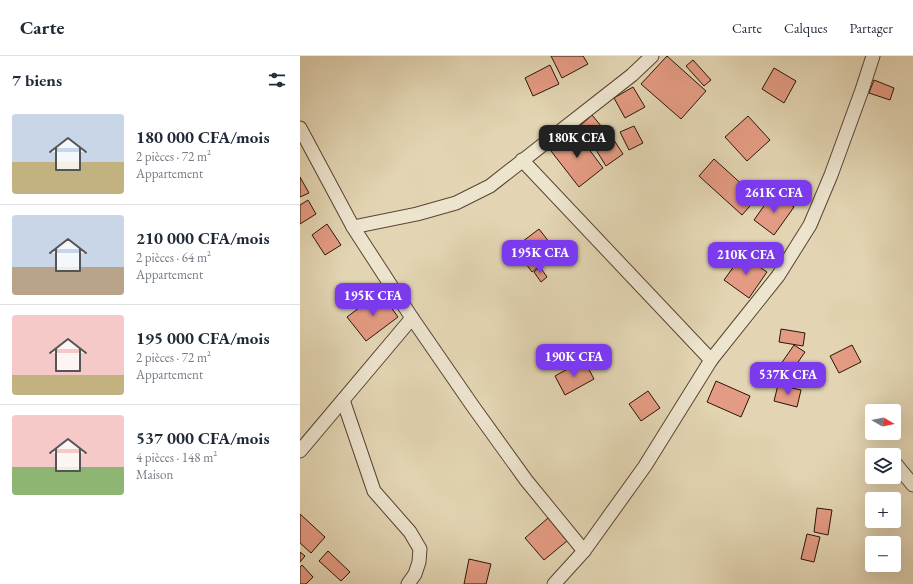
<!DOCTYPE html>
<html lang="fr">
<meta charset="utf-8">
<style>
:root{--surface:#fff;--page:#f2f2f3;--text:#1f2937;--muted:#747a83;--line:#e0e1e3;--accent:#7c3aed}
body{margin:0;font-family:"EB Garamond",serif;background:var(--page);color:var(--text);height:100vh;display:flex;flex-direction:column;font-size:15px;white-space:nowrap}
*{box-sizing:border-box;margin:0}
p{font-size:13px;color:var(--muted)}
.icon{flex:none;width:22px;height:22px;fill:none;stroke:currentColor;stroke-width:2;stroke-linecap:round;stroke-linejoin:round}
.map{position:relative;flex:1;overflow:hidden}
.details{display:flex;flex-direction:column;background:var(--surface);width:300px}
.details>*{flex:none}
.needle{width:26px;rotate:99deg}
.controls{position:absolute;left:565px;top:348px;display:grid;gap:8px}
.controls a{display:grid;place-items:center;width:36px;height:36px;border-radius:4px;background:var(--surface);box-shadow:0 4px 16px #0002;font-size:20px}
.price{position:absolute;translate:-50% -34px;padding:0 9px;border-radius:8px;background:var(--accent);color:#fff;font-size:13px;line-height:26px;filter:drop-shadow(0 1px 2px #0008)}
.price::after{content:'';position:absolute;left:50%;top:24px;width:12px;height:9px;margin-left:-6px;background:inherit;clip-path:polygon(0 0,100% 0,50% 100%)}
.price.selected{background:#222;color:#fff}
ul{padding:0;list-style:none}
li{display:flex;align-items:center;gap:12px;height:100px;padding:0 12px}
li+li{border-top:1px solid var(--line)}
li span{display:grid;place-items:center;flex:none;width:112px;height:80px;border-radius:4px;color:#555}
li>.icon{margin-inline-start:auto}
span .icon{width:48px;height:48px;fill:#fffc;stroke-width:1}
li b{font-size:17px}
h2{display:flex;justify-content:space-between;align-items:center;height:48px;padding:0 12px;font-size:17px}
header{display:flex;align-items:center;gap:24px;box-sizing:border-box;height:56px;padding:0 20px;background:var(--surface);border-bottom:1px solid var(--line)}
header strong{font-size:19px}
nav{display:flex;gap:22px;margin-inline-start:auto;font-size:14px}
main{display:flex;flex:1;min-height:0}
.map>svg:first-child{display:block}
.building{fill:#e49b83;stroke:#2b1408}
.lines{fill:none;stroke-linecap:round;stroke-linejoin:round}
.street-casing{stroke:#594433;stroke-width:15}
.street{stroke:#ede4ce;stroke-width:13}
</style>
<header>
<strong>Carte</strong>
<nav><a>Carte</a><a>Calques</a><a>Partager</a></nav>
</header>
<main>
<section class="details">
<h2>7 biens<svg class="icon" aria-label="filters" viewBox="0 0 24 24"><path d="M4 7h16M4 17h16"/><circle cx="9" cy="7" r="2"/><circle cx="15" cy="17" r="2"/></svg></h2>
<ul>
<li><span style="background:linear-gradient(#c9d6e8 60%,#c2b280 0)"><svg class="icon" aria-label="home" viewBox="0 0 24 24"><path d="M3 11l9-7 9 7M6 9v11h12V9"/></svg></span><div><b>180 000 CFA/mois</b><p>2 pièces · 72 m²</p><p>Appartement</p></div></li>
<li><span style="background:linear-gradient(#c9d6e8 65%,#b9a48a 0)"><svg class="icon" aria-label="home" viewBox="0 0 24 24"><path d="M3 11l9-7 9 7M6 9v11h12V9"/></svg></span><div><b>210 000 CFA/mois</b><p>2 pièces · 64 m²</p><p>Appartement</p></div></li>
<li><span style="background:linear-gradient(#f6c9c9 75%,#c2b280 0)"><svg class="icon" aria-label="home" viewBox="0 0 24 24"><path d="M3 11l9-7 9 7M6 9v11h12V9"/></svg></span><div><b>195 000 CFA/mois</b><p>2 pièces · 72 m²</p><p>Appartement</p></div></li>
<li><span style="background:linear-gradient(#f6c9c9 65%,#8fb573 0)"><svg class="icon" aria-label="home" viewBox="0 0 24 24"><path d="M3 11l9-7 9 7M6 9v11h12V9"/></svg></span><div><b>537 000 CFA/mois</b><p>4 pièces · 148 m²</p><p>Maison</p></div></li>
</ul>
</section>
<div class="map">
<svg width="613" height="528" viewBox="0 0 613 528">
<rect width="100%" height="100%" fill="#e3d5b3"/>
<filter id="stains"><feTurbulence type="fractalNoise" baseFrequency=".005" numOctaves="4"/><feColorMatrix values="0 0 0 0 .2 0 0 0 0 .09 0 0 0 0 .02 0 0 0 .5 -.17"/></filter>
<radialGradient id="worn" r=".72"><stop offset=".6" stop-color="#630" stop-opacity="0"/><stop offset="1" stop-color="#630" stop-opacity=".3"/></radialGradient>
<g class="building">
<polygon points="251,0 283,0 288,8 262,22"/>
<polygon points="367,0 406,35 381,63 341,28"/>
<polygon points="393,4 411,24 404,30 386,10"/>
<polygon points="250,9 259,28 233,40 225,22"/>
<polygon points="474,12 496,25 484,47 462,33"/>
<polygon points="574,24 594,32 590,44 569,37"/>
<polygon points="333,31 345,51 325,62 314,42"/>
<polygon points="292,59 307,77 295,87 280,70"/>
<polygon points="448,60 470,84 447,105 425,81"/>
<polygon points="334,70 343,87 329,94 320,76"/>
<polygon points="276,76 303,112 279,131 251,95"/>
<polygon points="310,78 323,98 306,110 293,89"/>
<polygon points="414,103 457,142 442,159 399,120"/>
<polygon points="0,121 9,137 0,141"/>
<polygon points="473,137 494,151 474,179 454,164"/>
<polygon points="8,144 16,158 0,168 0,149"/>
<polygon points="27,168 41,189 25,199 12,179"/>
<polygon points="239,173 257,196 232,216 214,192"/>
<polygon points="442,199 467,216 449,242 424,224"/>
<polygon points="240,211 247,221 241,226 234,216"/>
<polygon points="80,236 98,261 66,285 47,261"/>
<polygon points="481,273 505,277 503,290 479,286"/>
<polygon points="494,289 505,296 485,325 474,318"/>
<polygon points="552,289 561,306 539,317 530,300"/>
<polygon points="284,304 294,323 265,339 255,320"/>
<polygon points="416,325 450,340 441,361 407,346"/>
<polygon points="478,329 501,334 497,351 474,345"/>
<polygon points="348,335 360,352 341,365 329,348"/>
<polygon points="517,452 532,454 528,479 514,476"/>
<polygon points="0,458 25,481 11,497 0,487"/>
<polygon points="248,462 267,485 244,504 225,482"/>
<polygon points="507,478 520,481 514,506 501,503"/>
<polygon points="28,495 50,516 41,525 19,505"/>
<polygon points="0,496 5,500 0,506"/>
<polygon points="169,503 191,508 186,528 164,528"/>
<polygon points="2,509 13,521 6,528 0,528 0,511"/>
</g>
<g class="lines">
<defs>
<g id="street">
<polyline points="0,72 53,171 112,262 172,349 226,424 284,495"/>
<polyline points="222,104 411,304 478,220 510,169 531,119 562,34 573,0"/>
<polyline points="53,171 117,158 156,147 190,130 332,19 352,0"/>
<polyline points="43,344 74,435 110,476 120,493 119,506 115,518 108,528"/>
<polyline points="0,395 112,262"/>
<polyline points="594,406 613,429"/>
<polyline points="254,528 284,495 345,410 411,304"/>
</g>
</defs>
<use href="#street" class="street-casing"/>
<use href="#street" class="street"/>
</g>
<rect width="100%" height="100%" filter="url(#stains)"/>
<rect width="100%" height="100%" fill="url(#worn)"/>
</svg>
<div class="controls">
<a><svg class="needle" viewBox="-14 -14 28 28"><path d="M0-13l5 13h-10z" fill="#e53935"/><path d="M0 13l5-13h-10z" fill="#747a83"/></svg></a>
<a><svg class="icon" aria-label="layers" viewBox="0 0 24 24"><path d="M12 4l9 5-9 5-9-5zM3 14l9 5 9-5"/></svg></a>
<a>+</a>
<a>−</a>
</div>
<b class="price selected" style="left:277px;top:103px">180K CFA</b>
<b class="price" style="left:474px;top:158px">261K CFA</b>
<b class="price" style="left:240px;top:218px">195K CFA</b>
<b class="price" style="left:446px;top:220px">210K CFA</b>
<b class="price" style="left:73px;top:261px">195K CFA</b>
<b class="price" style="left:274px;top:322px">190K CFA</b>
<b class="price" style="left:488px;top:340px">537K CFA</b>
</div>
</main>
